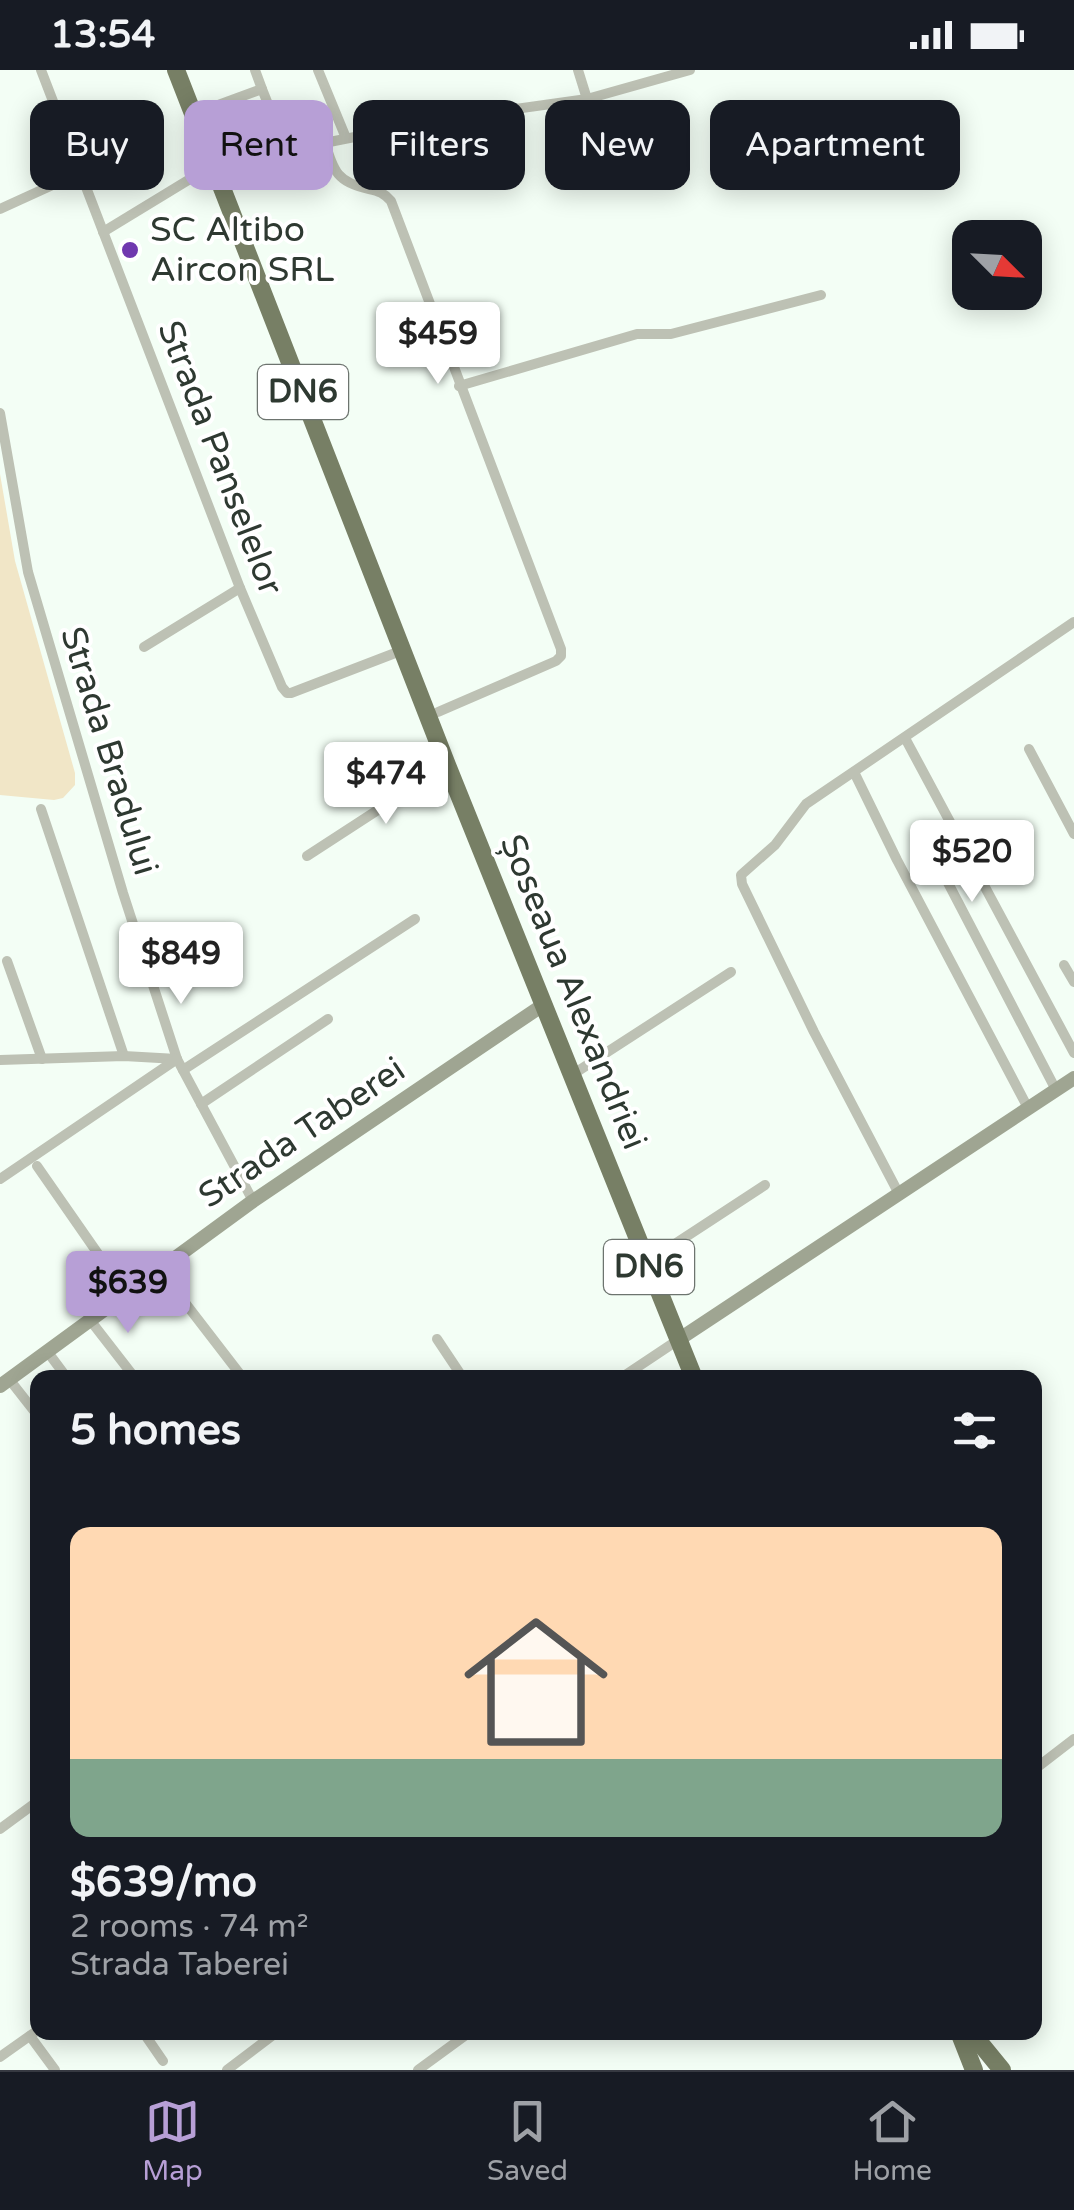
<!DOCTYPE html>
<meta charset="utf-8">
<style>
:root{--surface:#171b24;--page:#242831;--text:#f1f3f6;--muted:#9ea1a6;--line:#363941;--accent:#b79fd6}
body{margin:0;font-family:"Varela Round",sans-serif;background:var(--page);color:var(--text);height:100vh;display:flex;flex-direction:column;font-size:38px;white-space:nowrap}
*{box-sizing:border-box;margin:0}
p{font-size:32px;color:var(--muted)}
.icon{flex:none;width:55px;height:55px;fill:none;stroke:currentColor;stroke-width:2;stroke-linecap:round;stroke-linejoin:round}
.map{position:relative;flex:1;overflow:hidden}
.drawer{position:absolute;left:30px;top:1300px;width:1012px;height:670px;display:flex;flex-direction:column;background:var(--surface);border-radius:20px;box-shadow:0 5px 25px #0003}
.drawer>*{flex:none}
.top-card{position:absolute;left:30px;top:30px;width:1015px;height:90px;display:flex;gap:20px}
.needle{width:65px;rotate:114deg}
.controls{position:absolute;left:952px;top:150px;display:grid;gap:20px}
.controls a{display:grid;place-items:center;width:90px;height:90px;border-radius:20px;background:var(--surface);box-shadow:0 5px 25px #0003;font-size:50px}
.price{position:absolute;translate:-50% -85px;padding:0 22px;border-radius:10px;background:#fff;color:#222;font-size:32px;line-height:65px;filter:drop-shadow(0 2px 5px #0008)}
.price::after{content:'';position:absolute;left:50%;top:60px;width:30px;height:22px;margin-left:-15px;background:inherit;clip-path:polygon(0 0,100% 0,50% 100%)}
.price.current{background:var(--accent);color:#111}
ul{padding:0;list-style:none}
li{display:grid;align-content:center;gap:20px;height:530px;padding:0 40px}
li+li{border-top:2px solid var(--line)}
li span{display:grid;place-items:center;height:310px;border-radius:20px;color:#555}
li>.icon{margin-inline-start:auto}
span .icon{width:180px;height:180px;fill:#fffc;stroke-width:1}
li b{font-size:42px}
h2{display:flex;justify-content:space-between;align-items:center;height:120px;padding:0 40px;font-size:42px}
.pill{padding:0 35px;border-radius:20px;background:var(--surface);box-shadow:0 5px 25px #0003;font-size:35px;line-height:90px}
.pill.current{background:var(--accent);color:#111}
.status{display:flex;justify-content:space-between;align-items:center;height:70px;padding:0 50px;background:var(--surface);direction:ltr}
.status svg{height:28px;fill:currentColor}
.tab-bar{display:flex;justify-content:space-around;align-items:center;height:140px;border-top:2px solid var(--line);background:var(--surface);font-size:28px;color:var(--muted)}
.tab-bar a{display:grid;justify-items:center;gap:5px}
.tab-bar .current{color:var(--accent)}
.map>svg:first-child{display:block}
.green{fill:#f1e6c7}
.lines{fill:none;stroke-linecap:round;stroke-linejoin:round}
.street{stroke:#bdc1b4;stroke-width:10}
.secondary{stroke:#9fa592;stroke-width:14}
.highway{stroke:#777f65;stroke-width:18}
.poi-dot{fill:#7038af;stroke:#fff;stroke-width:4}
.labels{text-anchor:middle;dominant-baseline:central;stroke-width:8;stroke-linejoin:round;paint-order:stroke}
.shield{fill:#fff;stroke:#6d746f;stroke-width:2.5}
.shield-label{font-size:32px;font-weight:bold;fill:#2e3931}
.poi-label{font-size:35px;fill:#2e3931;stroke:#fff;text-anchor:start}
.street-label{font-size:35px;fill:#2e3931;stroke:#fff}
</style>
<div class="status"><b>13:54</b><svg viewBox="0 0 49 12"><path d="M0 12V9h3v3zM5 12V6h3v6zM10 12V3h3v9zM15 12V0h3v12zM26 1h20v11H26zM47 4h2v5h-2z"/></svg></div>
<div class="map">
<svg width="1074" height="2000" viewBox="0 0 1074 2000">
<rect width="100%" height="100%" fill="#f3fef5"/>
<polygon class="green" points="0,404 15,491 75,703 75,715 63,728 54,730 0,725"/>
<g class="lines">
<g class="street">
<polyline points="41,0 240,518 282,617 287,623 291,623 403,580"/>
<polyline points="255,0 262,19"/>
<polyline points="318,0 346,68"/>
<polyline points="578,0 587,29"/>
<polyline points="202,41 262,19 286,79"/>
<path d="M325,72c8,29 13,41 44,47 10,2 15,4 22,12l170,448v7l-5,5 -118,51"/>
<polyline points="223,93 451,48 587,29 690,0"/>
<polyline points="0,139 81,102"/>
<polyline points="103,162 213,95"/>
<polyline points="459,316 637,264 671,264 821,225"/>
<polyline points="0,343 28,502 123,823 177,989 253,1131"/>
<polyline points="144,577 240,518"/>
<polyline points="905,668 1074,983"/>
<polyline points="1029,679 1074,764"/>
<polyline points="854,702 897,790 1028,1038"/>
<polyline points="41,739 124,986"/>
<polyline points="307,786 447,695"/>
<polyline points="946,809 1056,1020"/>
<polyline points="7,891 42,989"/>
<polyline points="1064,895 1074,912"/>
<polyline points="0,990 124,986 177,989"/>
<polyline points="183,1000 415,849"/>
<polyline points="578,1001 731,902"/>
<polyline points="201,1034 328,949"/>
<polyline points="37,1096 126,1224"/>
<polyline points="0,1109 177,989"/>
<polyline points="899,1124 814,962 742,814 741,805 775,775 806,734 1074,552"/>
<polyline points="655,1187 765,1115"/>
<polyline points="159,1199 243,1308"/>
<polyline points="90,1250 135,1308"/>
<polyline points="437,1269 463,1308"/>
<polyline points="47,1281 67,1308"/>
<polyline points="621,1308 678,1270"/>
<polyline points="9,1309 38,1346"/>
<polyline points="1035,1699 1074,1669"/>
<polyline points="0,1759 38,1731"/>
<polyline points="143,1962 163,1991"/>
<polyline points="30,1966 55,2000"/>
<polyline points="0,1987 38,1960"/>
<polyline points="227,2000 277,1962"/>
<polyline points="418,2000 470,1962"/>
</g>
<g class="secondary">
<polyline points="678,1270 1074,1008"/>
<polyline points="0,1316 253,1131 543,935"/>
</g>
<g class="highway">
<polyline points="176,0 447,695 694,1308"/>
<polyline points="959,1962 974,2000"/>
<polyline points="971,1962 1002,2000"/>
</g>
</g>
<circle class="poi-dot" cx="130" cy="180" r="10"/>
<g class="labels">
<g class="shield">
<rect x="258" y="295" width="90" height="54" rx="8"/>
<rect x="604" y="1170" width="90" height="54" rx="8"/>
</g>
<g class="shield-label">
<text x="303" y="322">DN6</text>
<text x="649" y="1197">DN6</text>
</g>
<g class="poi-label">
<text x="150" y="160">SC Altibo<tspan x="150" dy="40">Aircon SRL</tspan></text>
</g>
<g class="street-label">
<text transform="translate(220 388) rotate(69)">Strada Panselelor</text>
<text transform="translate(109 681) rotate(73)">Strada Bradului</text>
<text transform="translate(573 922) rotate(68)">Șoseaua Alexandriei</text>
<text transform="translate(302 1063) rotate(-34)">Strada Taberei</text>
</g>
</g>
</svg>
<div class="controls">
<a><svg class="needle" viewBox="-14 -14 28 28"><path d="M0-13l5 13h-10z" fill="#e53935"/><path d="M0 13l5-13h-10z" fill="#9ea1a6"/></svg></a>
</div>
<b class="price" style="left:438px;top:317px">$459</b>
<b class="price" style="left:386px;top:757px">$474</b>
<b class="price" style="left:972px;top:835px">$520</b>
<b class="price" style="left:181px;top:937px">$849</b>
<b class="price current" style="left:128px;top:1266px">$639</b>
<div class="top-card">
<a class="pill">Buy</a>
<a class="pill current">Rent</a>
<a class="pill">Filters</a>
<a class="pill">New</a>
<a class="pill">Apartment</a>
</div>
<section class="drawer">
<h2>5 homes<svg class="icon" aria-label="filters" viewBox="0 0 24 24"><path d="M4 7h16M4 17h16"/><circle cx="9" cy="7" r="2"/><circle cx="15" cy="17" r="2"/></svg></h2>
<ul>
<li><span style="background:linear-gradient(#ffd9b3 75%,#7fa58c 0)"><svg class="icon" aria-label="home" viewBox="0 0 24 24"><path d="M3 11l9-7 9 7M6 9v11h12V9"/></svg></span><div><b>$639/mo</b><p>2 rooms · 74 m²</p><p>Strada Taberei</p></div></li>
</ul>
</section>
</div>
<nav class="tab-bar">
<a class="current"><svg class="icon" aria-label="map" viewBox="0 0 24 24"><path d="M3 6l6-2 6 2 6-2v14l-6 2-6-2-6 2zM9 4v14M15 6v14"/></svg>Map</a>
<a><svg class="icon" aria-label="saved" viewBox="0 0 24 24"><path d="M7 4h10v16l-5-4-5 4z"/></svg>Saved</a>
<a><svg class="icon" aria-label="home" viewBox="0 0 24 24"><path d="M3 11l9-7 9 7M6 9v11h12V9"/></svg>Home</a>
</nav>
